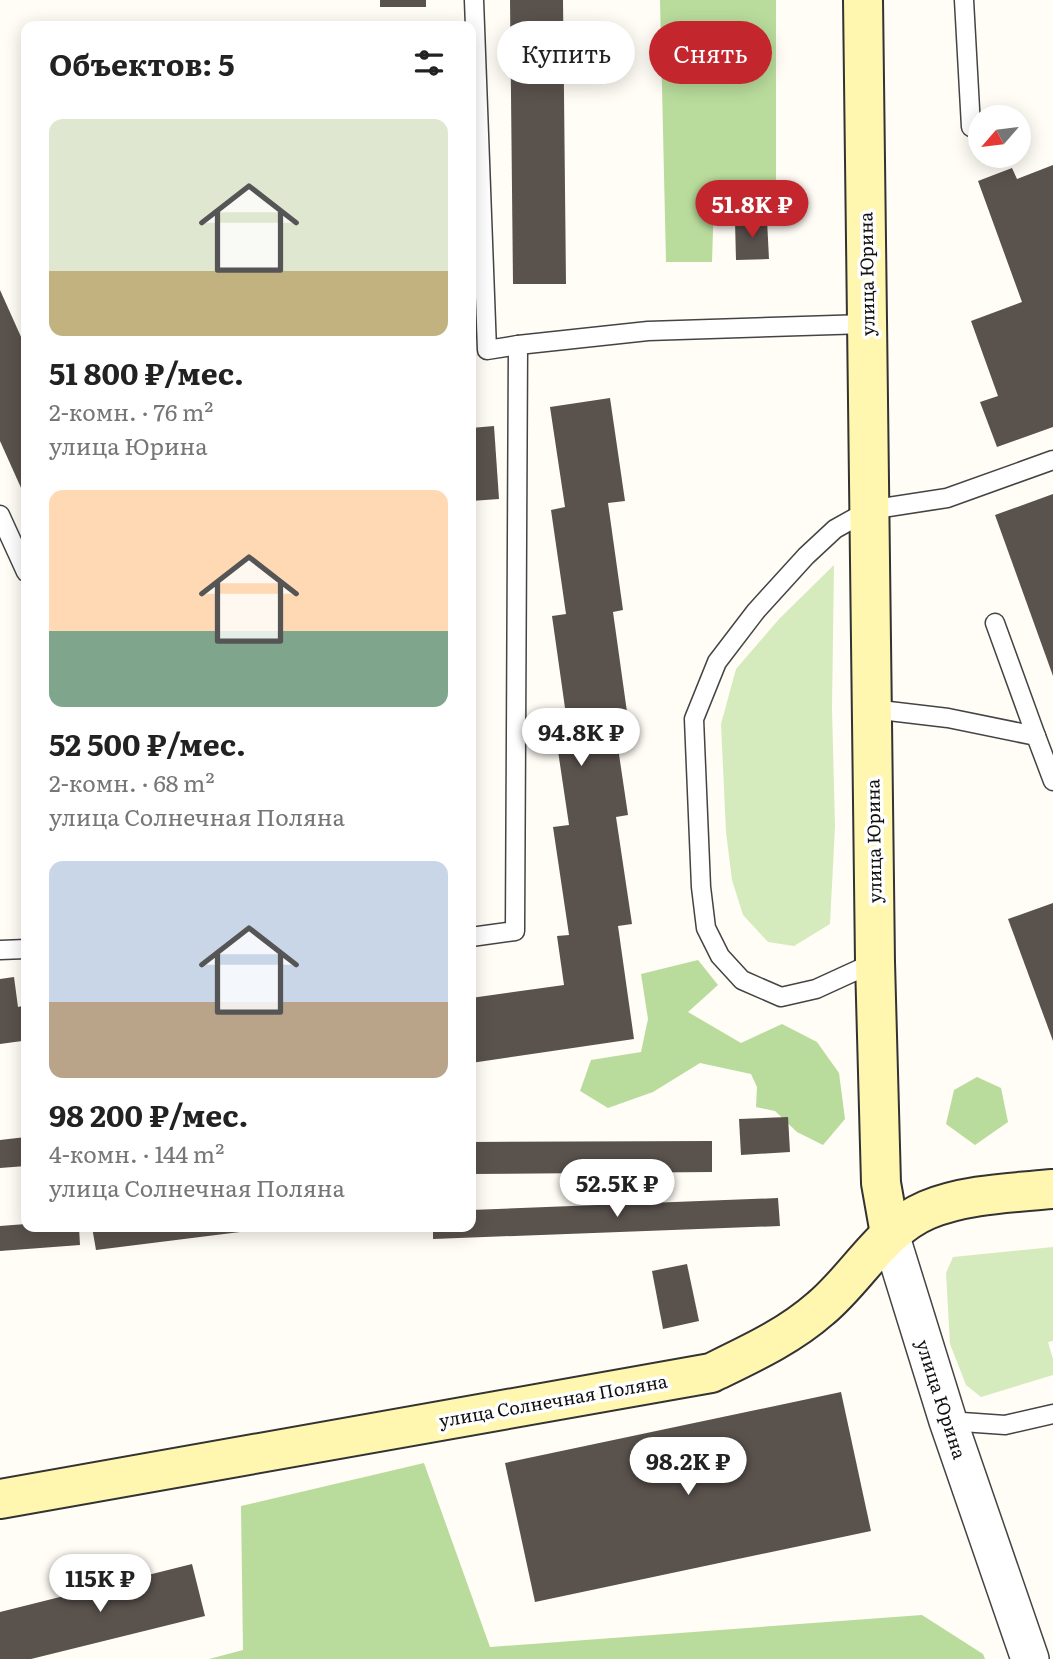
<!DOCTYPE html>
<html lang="ru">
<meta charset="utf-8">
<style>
:root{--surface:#fff;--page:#f6f6f6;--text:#222;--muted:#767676;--accent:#c4262e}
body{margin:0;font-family:Literata,serif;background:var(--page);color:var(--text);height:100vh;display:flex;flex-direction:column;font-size:26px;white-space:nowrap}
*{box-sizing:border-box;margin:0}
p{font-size:23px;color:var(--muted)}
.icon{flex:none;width:38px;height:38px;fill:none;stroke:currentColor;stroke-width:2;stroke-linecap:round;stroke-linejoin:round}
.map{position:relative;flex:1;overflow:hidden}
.side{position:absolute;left:21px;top:21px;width:455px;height:1211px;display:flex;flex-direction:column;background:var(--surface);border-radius:14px;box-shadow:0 4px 18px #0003}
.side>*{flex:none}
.banner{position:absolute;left:497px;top:21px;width:450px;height:63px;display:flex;gap:14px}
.needle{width:46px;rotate:242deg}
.tools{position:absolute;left:968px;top:105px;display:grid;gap:14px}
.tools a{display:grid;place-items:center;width:63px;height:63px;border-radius:50%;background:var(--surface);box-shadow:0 4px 18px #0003;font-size:35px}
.price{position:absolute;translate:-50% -60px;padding:0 16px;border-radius:24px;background:#fff;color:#222;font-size:23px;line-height:46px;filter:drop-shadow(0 2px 4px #0008)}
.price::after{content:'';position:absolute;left:50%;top:42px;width:21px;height:16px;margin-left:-10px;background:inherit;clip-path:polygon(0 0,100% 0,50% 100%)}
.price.on{background:var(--accent);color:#fff}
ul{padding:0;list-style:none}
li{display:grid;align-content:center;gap:14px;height:371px;padding:0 28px}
li span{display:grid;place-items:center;height:217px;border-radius:14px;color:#555}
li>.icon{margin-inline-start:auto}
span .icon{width:126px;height:126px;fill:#fffc;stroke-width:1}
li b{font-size:30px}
h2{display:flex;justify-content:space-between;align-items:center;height:84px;padding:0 28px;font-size:30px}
.pill{padding:0 24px;border-radius:32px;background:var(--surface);box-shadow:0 4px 18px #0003;font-size:24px;line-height:63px}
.pill.on{background:var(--accent);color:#fff}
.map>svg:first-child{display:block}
.green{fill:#d5ebbd}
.forest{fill:#b9dc9c}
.building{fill:#5a524d}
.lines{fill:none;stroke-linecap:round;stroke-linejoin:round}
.lane-casing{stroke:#444;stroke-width:21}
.street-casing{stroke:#444;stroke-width:40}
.secondary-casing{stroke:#333;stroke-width:42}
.lane{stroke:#fff;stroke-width:18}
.street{stroke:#fff;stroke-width:37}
.secondary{stroke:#fff6b0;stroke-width:38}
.labels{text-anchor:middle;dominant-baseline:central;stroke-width:7;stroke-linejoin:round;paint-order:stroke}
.street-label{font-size:18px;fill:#111;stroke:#fff}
</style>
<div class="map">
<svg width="1053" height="1659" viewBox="0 0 1053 1659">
<rect width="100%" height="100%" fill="#fffdf5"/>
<g class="green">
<polygon points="834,565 832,708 835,826 830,924 794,946 768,942 743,915 732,880 726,832 721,724 736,669 780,618"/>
<polygon points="1053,1247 1053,1341 1048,1342 1053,1359 1053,1375 981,1397 966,1385 950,1344 946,1273 953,1257"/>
</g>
<g class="forest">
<polygon points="660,0 776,0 776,195 714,198 712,262 666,262"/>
<polygon points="698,960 718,985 688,1012 741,1043 782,1024 817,1042 839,1073 845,1119 823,1145 797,1132 775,1111 756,1107 757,1087 751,1074 700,1063 653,1092 608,1108 580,1091 591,1060 641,1052 648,1019 641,974"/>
<polygon points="977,1077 1001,1088 1008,1122 975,1145 946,1124 954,1090"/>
<polygon points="424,1463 490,1647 922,1615 983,1654 985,1659 209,1659 243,1650 241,1506"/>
</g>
<g class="building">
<rect x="380" y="0" width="46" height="7"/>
<polygon points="510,0 563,0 566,284 513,284"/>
<polygon points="1053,165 1053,427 997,447 980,402 998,396 971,321 1022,302 978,181 1012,168 1017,179"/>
<polygon points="767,220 769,259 736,260 735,221"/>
<polygon points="0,290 26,348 26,499 0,441"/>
<polygon points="610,398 625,501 608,503 623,610 613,612 627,712 613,714 628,815 616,817 632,924 618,926 634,1039 471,1063 471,998 564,985 557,936 569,935 553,827 569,825 554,724 567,722 552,616 566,614 551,510 565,507 550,407"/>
<polygon points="494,426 499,499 471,501 471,428"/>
<polygon points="1053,494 1053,676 995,515"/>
<polygon points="1053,903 1053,1041 1008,919"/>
<polygon points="14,977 18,1007 26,1005 26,1058 22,1041 0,1044 0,979"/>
<polygon points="788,1117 790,1152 741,1155 739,1119"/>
<polygon points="26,1137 26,1166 0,1168 0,1140"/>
<polygon points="712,1141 712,1172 471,1174 471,1142"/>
<polygon points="778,1198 780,1226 433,1239 433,1227 471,1227 471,1210"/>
<polygon points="26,1224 26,1227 79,1227 80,1245 0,1251 0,1226"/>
<polygon points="92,1227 256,1227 256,1230 96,1250"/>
<polygon points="278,1227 331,1227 331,1229 278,1232"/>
<polygon points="687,1264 699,1321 663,1329 652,1271"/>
<polygon points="841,1392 871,1531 535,1602 505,1463"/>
<polygon points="192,1564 205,1616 31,1659 0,1659 0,1612"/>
</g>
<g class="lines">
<defs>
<g id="lane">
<polyline points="474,0 487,350 518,345"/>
<polyline points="964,0 971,127"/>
<polyline points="0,515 26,572"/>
<polyline points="995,623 1036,736"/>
<polyline points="872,709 948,718 1036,736 1053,781"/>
<polyline points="471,937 515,931 518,345 648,331 866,324"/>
<polyline points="0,950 26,949"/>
<polyline points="875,962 816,989 781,997 742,980 720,956 706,928 701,887 694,719 717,662 756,611 806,556 835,529 869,510 947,498 1053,460"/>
<polyline points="948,1421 1005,1425 1053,1414"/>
</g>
<polyline id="street" points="890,1234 948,1421 1030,1659"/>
<g id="secondary">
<polyline points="863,0 875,962 881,1183 890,1234"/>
<path d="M0,1499l711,-126c39,-19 77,-36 110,-65 36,-30 61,-79 106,-98 39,-16 84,-17 126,-21"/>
</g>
</defs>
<use href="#lane" class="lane-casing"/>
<use href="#street" class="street-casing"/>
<use href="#secondary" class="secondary-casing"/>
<use href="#lane" class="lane"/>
<use href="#street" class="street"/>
<use href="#secondary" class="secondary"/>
</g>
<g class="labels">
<g class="street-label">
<text transform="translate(866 274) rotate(-91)">улица Юрина</text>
<text transform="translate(873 841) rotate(-91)">улица Юрина</text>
<text transform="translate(942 1399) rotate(72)">улица Юрина</text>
<text transform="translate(553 1400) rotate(-10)">улица Солнечная Поляна</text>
</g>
</g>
</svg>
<div class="tools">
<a><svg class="needle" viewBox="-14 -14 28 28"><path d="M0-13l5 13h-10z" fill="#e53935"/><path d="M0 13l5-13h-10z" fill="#767676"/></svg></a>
</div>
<b class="price on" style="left:752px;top:240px">51.8K ₽</b>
<b class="price" style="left:581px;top:768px">94.8K ₽</b>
<b class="price" style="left:617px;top:1219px">52.5K ₽</b>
<b class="price" style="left:688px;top:1497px">98.2K ₽</b>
<b class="price" style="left:100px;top:1614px">115K ₽</b>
<div class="banner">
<a class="pill">Купить</a>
<a class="pill on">Снять</a>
</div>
<section class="side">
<h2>Объектов: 5<svg class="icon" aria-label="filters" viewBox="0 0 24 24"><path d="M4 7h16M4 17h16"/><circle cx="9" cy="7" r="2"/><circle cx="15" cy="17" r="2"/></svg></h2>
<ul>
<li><span style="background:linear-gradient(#dfe7d0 70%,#c2b280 0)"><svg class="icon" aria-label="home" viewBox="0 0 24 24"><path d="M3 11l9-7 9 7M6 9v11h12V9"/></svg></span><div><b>51 800 ₽/мес.</b><p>2-комн. · 76 m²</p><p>улица Юрина</p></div></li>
<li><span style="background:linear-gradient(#ffd9b3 65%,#7fa58c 0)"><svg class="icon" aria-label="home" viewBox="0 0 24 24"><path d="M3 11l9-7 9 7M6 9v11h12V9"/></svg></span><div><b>52 500 ₽/мес.</b><p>2-комн. · 68 m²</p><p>улица Солнечная Поляна</p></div></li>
<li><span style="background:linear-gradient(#c9d6e8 65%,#b9a48a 0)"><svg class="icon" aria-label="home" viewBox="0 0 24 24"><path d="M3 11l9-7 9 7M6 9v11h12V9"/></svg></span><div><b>98 200 ₽/мес.</b><p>4-комн. · 144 m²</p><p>улица Солнечная Поляна</p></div></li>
</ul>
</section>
</div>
